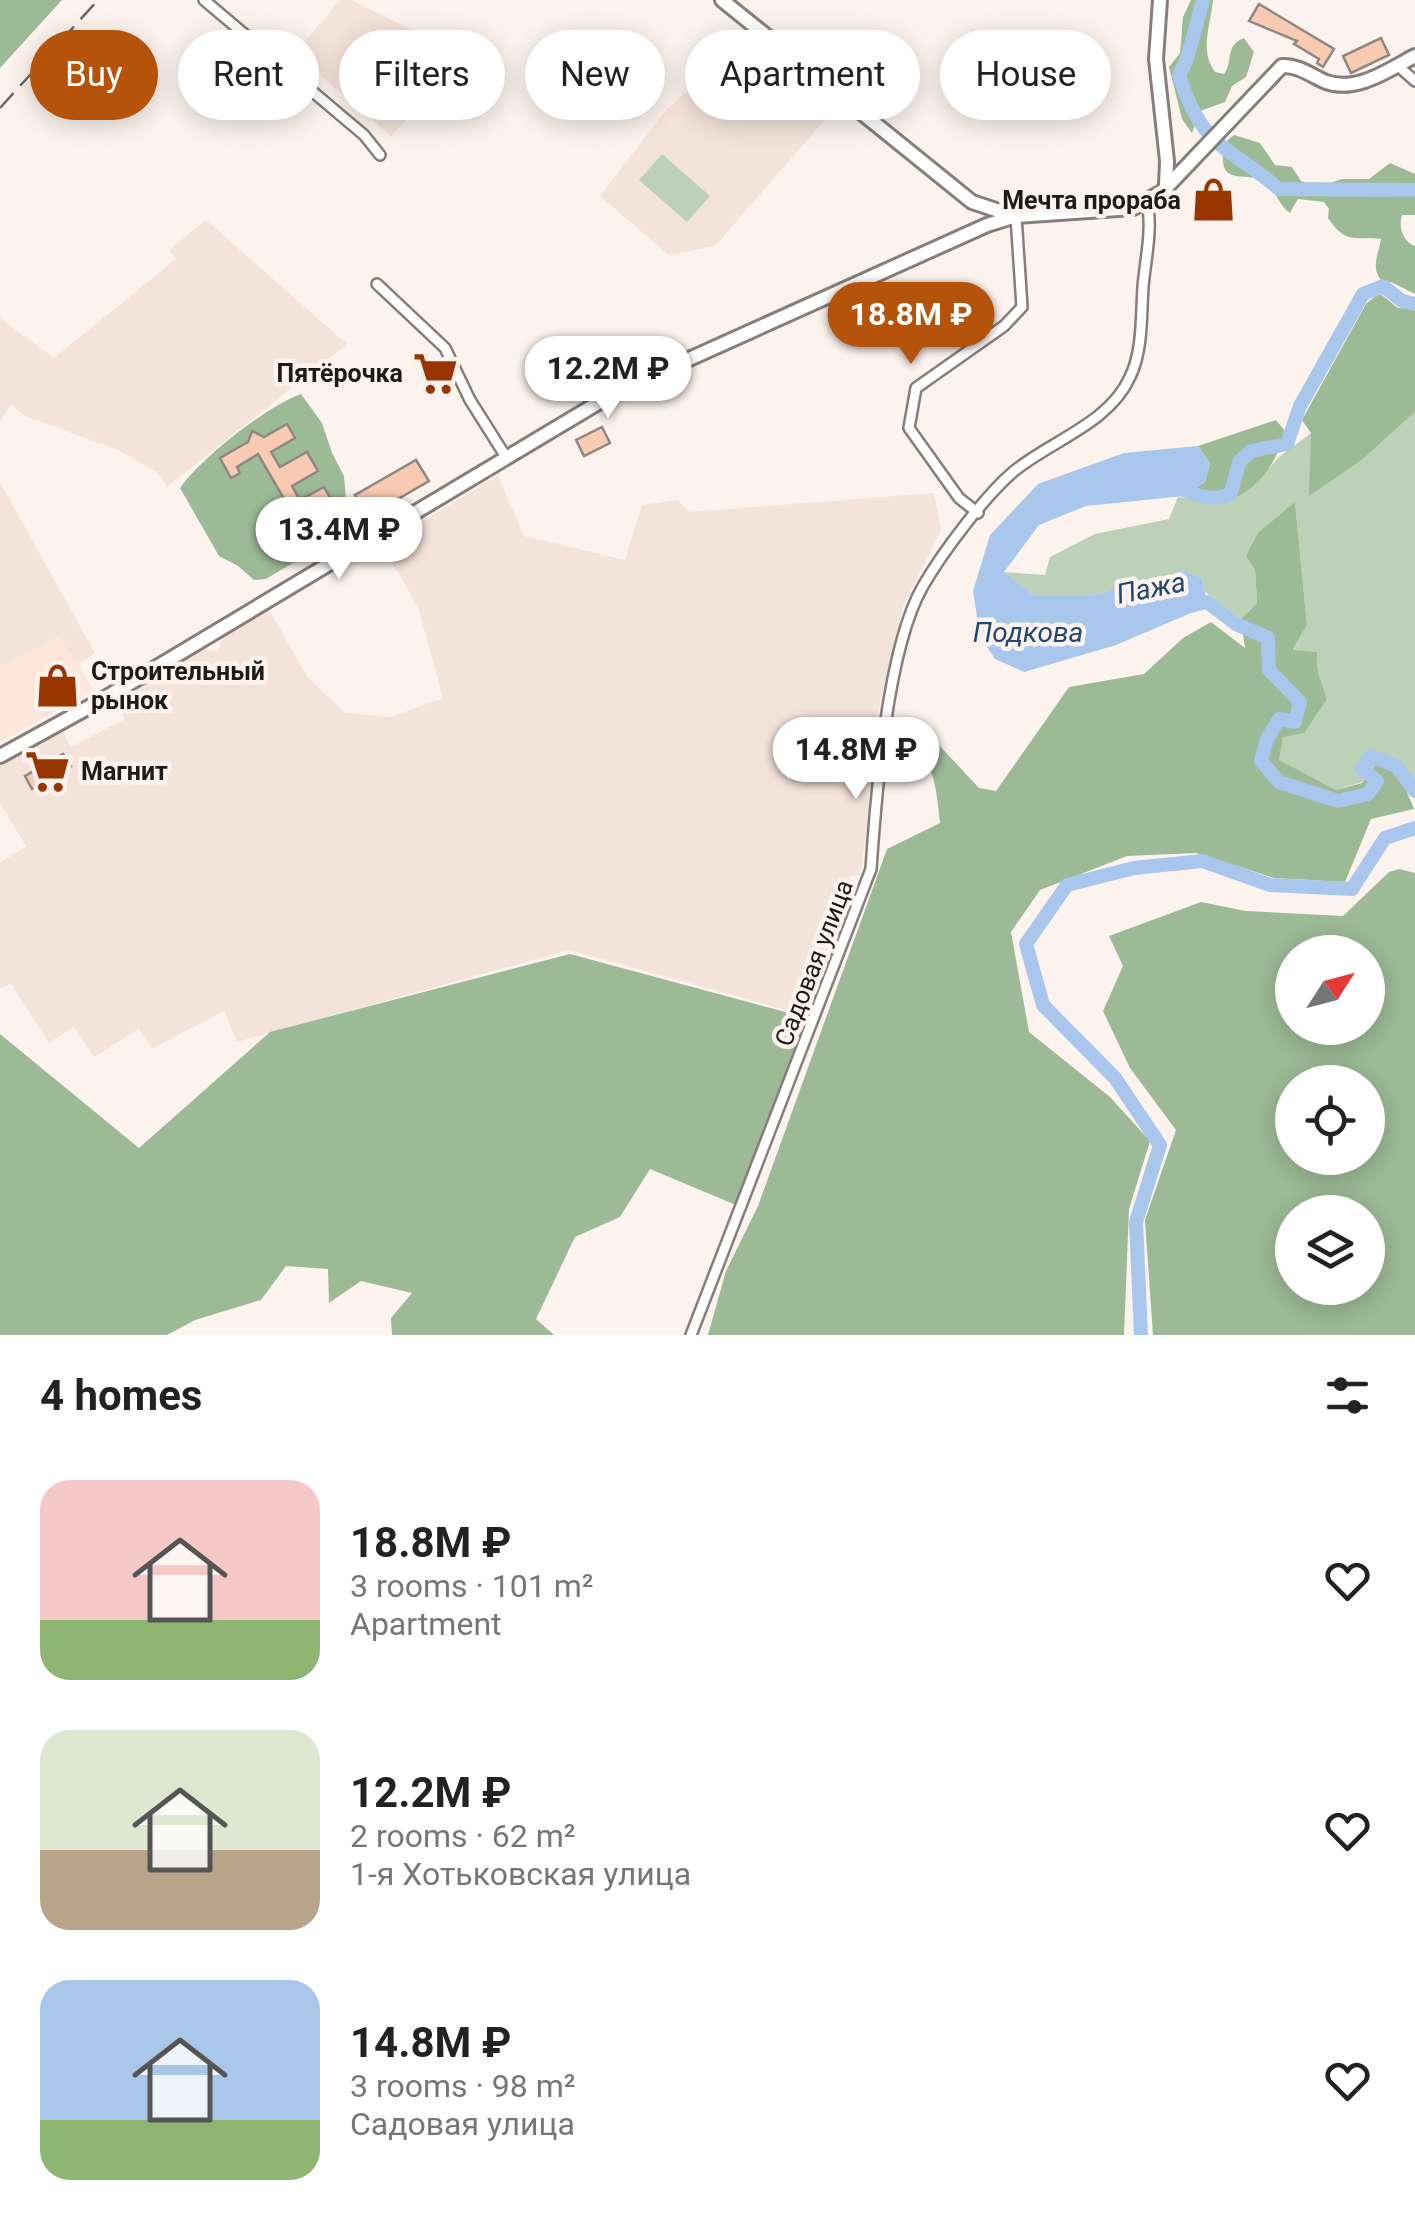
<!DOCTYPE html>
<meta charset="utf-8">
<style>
:root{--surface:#fff;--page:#f2f2f2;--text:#222;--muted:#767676;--accent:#b45309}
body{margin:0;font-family:Roboto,sans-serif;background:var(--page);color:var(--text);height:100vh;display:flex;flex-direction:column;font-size:38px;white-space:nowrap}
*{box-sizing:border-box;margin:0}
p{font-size:32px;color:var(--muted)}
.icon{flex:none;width:55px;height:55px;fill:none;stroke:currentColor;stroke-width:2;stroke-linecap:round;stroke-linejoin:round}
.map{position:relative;height:1335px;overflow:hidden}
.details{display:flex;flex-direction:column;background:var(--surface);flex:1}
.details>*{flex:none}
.top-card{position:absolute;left:30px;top:30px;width:1355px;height:90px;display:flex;gap:20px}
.needle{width:65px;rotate:54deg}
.fabs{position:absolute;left:1275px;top:935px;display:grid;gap:20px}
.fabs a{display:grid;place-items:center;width:110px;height:110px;border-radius:50%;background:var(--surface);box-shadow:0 5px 25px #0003;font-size:50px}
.price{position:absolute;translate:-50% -85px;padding:0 22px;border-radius:35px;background:#fff;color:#222;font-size:32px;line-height:65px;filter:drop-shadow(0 2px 5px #0008)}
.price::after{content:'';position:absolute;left:50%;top:60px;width:30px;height:22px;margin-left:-15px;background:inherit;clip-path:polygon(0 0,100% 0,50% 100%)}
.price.active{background:var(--accent);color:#fff}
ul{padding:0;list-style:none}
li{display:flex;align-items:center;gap:30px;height:250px;padding:0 40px}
li span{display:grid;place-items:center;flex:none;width:280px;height:200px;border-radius:30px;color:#555}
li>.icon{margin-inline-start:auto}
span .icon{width:120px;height:120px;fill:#fffc;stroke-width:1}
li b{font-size:42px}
h2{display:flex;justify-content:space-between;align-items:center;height:120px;padding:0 40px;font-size:42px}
.pill{padding:0 35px;border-radius:45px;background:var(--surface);box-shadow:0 5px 25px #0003;font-size:35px;line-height:90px}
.pill.active{background:var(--accent);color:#fff}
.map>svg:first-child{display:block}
.commercial{fill:#fde6d9}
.built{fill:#f4e3db}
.green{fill:#bdd1b8}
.forest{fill:#9cba95;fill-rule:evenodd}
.water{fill:#a9c6ec}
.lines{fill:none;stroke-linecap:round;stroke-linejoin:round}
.river{stroke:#a9c6ec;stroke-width:14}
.building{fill:#f9cbb2;stroke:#8f8783;stroke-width:2.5}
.street-casing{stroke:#867e7a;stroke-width:14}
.secondary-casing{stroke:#867e7a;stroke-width:18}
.street{stroke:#fff;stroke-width:9}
.secondary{stroke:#fff;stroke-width:12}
.rail{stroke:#6c6764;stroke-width:2.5;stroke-dasharray:20 10;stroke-linecap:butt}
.labels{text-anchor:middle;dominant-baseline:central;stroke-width:9;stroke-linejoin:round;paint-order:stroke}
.poi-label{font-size:25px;font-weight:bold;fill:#1d1a18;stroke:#fcf3ee;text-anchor:end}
.street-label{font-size:25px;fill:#1d1a18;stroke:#fcf3ee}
.water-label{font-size:28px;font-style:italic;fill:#204776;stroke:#fcf3ee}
</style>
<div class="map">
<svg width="1415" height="1335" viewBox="0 0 1415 1335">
<rect width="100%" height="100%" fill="#fcf3ee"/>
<polygon class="commercial" points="59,637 94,690 0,742 0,667"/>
<g class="built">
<polygon points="340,0 352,0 468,58 391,136 295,53"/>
<polygon points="751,36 836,107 716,245 670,256 600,196 666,110"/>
<polygon points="206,220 347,344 167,487 158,473 118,450 25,416 11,404 0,422 0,318 54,358 176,259 169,250"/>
<polygon points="498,475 524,536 625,560 642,505 678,500 689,512 934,493 941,530 903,607 870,745 869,813 860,875 850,876 808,1016 569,950 237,1042 224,1011 152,1049 139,1029 94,1057 74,1027 49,1043 11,984 0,988 0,863 26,846 0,804 0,765 62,730 71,747 125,719 115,701 203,649 218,651 223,636 269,610 307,676 345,713 391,717 443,698 418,607 382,546"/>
<polygon points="0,482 95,653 78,665 59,637 0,667"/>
</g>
<g class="green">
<polygon points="662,154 710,196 687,222 639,180"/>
<polygon points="1415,412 1415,784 1398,771 1336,790 1278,760 1283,736 1327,699 1318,672 1317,652 1293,651 1307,625 1295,503 1255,569 1257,603 1241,619 1205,592 1202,578 1186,571 1088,596 1035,596 1004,572 1045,575 1050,557 1095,534 1169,519 1178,497 1223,502 1256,483 1279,457 1311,433 1310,495 1362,460"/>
</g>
<g class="forest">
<polygon points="0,0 62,0 0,68"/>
<path d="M1191,0h22c-2,24 -14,50 2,72l9,2c10,-13 0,-28 20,-36l10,14 -8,25 -14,9 -7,16 -25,9 -8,22 -10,-14 -13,-52 11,-14 3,-36z"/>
<path d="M1234,135l26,8 15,22 17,2 9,14 17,6 24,-8h27l21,-16 25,11v41h-13c-4,12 1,27 13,31v48l-24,-12h-8c-13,-13 -5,-26 -2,-43 -26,-3 -35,6 -53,-21l1,-9 -5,-7 -26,-3 -8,14c-12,-8 -14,-24 -26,-31 -17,-11 -43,4 -41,-26 1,-11 2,-15 11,-21z"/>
<polygon points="1379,293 1398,308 1415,309 1415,412 1362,460 1309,496 1311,433 1302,420 1366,304"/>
<path d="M301,394l21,29 10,30 12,23 2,23 11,14 -6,15 -85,51 -12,1 -16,-14 -19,-10 -39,-68c22,-31 86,-81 121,-94zM287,424l8,14 -24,14 9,15 27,-15 11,19 -26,15 7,14 25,-13 11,19 -24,14v13l-11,-1 -29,16 -11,-20 9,-5 3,5 22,-12 -36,-62 -21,13 -6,11 -11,-20 28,-16 4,-11 11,6z"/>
<path d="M1276,420l9,11c-7,30 -28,63 -61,70 -11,3 -29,-3 -40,-5l21,-14 5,-19 -12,-17z"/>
<path d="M1295,502l12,123 -14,25 24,2 1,20 9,27 -23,34 -21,4 -4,23 57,30 26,-7 15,-19 21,7 16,38 -43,10 -26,63 -71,-4 -78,-25 -69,3 -87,34 -29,42 18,100 81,65 40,44 -21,68 -5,126h-416l18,-64 32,-65 129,-357 53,-26c-4,-36 -5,-68 -40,-88l5,-17 32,25 42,45 17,3 73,-104 75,-13 39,-36 28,-16 34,26 -4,-29 16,-16 -2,-34 -9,-13 12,-23z"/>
<path d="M1399,869l16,4v462h-262l-8,-115 31,-90 -46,-62 -27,-57 20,-45 -14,-30 92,-34 45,9 97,5 46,-44zM1292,952h76v76h-76zM1292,1082h76v76h-76zM1292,1212h76v76h-76z"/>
<polygon points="570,954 789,1013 800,1036 736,1205 650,1169 620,1217 575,1237 536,1319 554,1335 392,1335 391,1318 412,1293 361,1281 329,1303 328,1269 286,1266 261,1300 195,1320 167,1335 0,1335 0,1034 139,1148 270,1032"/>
</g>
<polygon class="water" points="1198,446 1210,463 1205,482 1184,496 1086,506 1039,525 1004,572 1035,596 1088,596 1186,571 1202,578 1207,602 1198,610 1116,645 1024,672 995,659 980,636 973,591 990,535 1038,484 1124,453"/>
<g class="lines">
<g class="river">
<path d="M1203,0l-16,59 -8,16c23,73 48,70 100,114l136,1"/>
<path d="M1174,486c18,7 39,18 57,7l8,-31 12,-11 36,-7 13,-38 63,-112 20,-8 19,15 13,3"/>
<polyline points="1190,606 1207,602 1236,624 1268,638 1269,670 1300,702 1295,722 1279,719 1267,739 1261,761 1279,782 1338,801 1368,794 1377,781 1362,769 1371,756 1396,766 1415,791"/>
<polyline points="1141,1335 1136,1222 1160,1145 1115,1078 1043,1005 1026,944 1067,885 1134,868 1202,861 1270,885 1352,889 1385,838 1415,828"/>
</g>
</g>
<g class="building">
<polygon points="1259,4 1334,49 1323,67 1317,63 1319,59 1294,44 1297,41 1249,21"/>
<polygon points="1381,38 1389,55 1351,73 1343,56"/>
<polygon points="287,424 295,438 271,452 280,467 307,452 318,471 292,486 300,500 324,487 335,506 311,520 311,533 300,532 271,548 259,528 269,522 272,528 294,516 258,454 237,467 240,473 231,478 220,458 248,442 252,431 264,437"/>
<polygon points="602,427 610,443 584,456 576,440"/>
<polygon points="416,460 429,481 367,517 355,495"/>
<polygon points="63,754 71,766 32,789 25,776"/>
</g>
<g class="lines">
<defs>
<g id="street">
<polyline points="204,0 364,135 380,155"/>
<polyline points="1397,65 1415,81"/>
<polyline points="377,284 445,348 470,400 506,457"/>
<polyline points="978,513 959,498 909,428 916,388 1004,326 1022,307 1016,216"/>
<path d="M691,1335l180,-466c5,-73 16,-221 52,-283 19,-33 61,-89 90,-114 37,-31 96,-48 117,-95 13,-26 11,-62 13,-90 2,-26 10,-58 4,-84"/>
</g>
<g id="secondary">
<polyline points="722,0 972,202 1014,216"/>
<polyline points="1160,0 1156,59 1167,161 1166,186"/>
<path d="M0,756l100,-55 518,-310 369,-166 29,-9 117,-8 29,-16 120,-126c16,-1 30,10 44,16 31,11 62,-12 89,-26"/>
</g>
</defs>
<use href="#street" class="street-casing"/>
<use href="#secondary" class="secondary-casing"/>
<use href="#street" class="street"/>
<use href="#secondary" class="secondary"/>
<polyline class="rail" points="0,108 98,0"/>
</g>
<defs>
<symbol id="shop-bare" viewBox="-9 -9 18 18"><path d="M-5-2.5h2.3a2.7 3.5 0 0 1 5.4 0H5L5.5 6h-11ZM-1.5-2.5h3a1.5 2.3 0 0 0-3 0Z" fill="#993500" stroke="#fcf3ee" stroke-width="2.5" paint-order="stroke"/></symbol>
<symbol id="supermarket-bare" viewBox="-9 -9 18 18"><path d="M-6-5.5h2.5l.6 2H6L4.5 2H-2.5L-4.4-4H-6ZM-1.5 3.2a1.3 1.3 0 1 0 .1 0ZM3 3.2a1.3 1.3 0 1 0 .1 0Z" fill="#993500" stroke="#fcf3ee" stroke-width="2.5" paint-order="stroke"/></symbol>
</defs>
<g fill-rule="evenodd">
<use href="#shop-bare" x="1182" y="168" width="63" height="63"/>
<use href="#supermarket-bare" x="404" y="342" width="63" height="63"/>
<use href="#shop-bare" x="26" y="654" width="63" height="63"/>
<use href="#supermarket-bare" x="16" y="740" width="63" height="63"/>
</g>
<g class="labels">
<g class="poi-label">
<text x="1181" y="200">Мечта прораба</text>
<text x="403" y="373">Пятёрочка</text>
<text x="91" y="671" text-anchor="start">Строительный<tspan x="91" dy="29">рынок</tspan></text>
<text x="81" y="771" text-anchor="start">Магнит</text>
</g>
<g class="street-label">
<text transform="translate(814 963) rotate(-69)">Садовая улица</text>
</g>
<g class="water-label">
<text transform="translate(1151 588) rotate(-11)">Пажа</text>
<text x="1028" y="632">Подкова</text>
</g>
</g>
</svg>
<div class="fabs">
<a><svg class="needle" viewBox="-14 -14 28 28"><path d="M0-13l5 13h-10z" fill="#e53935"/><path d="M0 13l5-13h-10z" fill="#767676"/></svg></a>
<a><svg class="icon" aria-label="locate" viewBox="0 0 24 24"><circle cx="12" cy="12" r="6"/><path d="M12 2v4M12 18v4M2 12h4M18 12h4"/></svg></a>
<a><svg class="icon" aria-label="layers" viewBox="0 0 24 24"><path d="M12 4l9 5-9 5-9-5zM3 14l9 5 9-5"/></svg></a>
</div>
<b class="price active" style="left:911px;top:367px">18.8M ₽</b>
<b class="price" style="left:608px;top:421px">12.2M ₽</b>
<b class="price" style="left:339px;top:582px">13.4M ₽</b>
<b class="price" style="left:856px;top:802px">14.8M ₽</b>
<div class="top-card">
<a class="pill active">Buy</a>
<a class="pill">Rent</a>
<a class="pill">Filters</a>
<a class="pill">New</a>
<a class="pill">Apartment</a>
<a class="pill">House</a>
</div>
</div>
<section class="details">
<h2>4 homes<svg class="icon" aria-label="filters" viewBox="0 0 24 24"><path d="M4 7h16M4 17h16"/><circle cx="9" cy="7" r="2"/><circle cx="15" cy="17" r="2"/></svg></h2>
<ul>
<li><span style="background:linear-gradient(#f6c9c9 70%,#8fb573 0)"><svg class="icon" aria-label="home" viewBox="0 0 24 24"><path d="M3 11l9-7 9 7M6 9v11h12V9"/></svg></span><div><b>18.8M ₽</b><p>3 rooms · 101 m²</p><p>Apartment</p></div><svg class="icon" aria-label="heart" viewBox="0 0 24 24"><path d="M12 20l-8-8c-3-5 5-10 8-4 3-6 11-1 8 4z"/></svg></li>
<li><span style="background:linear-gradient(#dfe7d0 60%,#b9a48a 0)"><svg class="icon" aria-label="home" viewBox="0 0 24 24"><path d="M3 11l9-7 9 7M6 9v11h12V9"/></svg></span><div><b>12.2M ₽</b><p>2 rooms · 62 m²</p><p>1-я Хотьковская улица</p></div><svg class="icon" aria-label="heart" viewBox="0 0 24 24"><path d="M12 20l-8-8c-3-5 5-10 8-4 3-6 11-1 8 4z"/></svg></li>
<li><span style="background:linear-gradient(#a9c7e8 70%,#8fb573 0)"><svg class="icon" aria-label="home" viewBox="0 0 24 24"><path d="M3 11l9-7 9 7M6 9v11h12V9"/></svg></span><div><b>14.8M ₽</b><p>3 rooms · 98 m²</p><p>Садовая улица</p></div><svg class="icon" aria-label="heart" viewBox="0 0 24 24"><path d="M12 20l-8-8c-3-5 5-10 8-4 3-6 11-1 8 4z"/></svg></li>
</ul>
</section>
